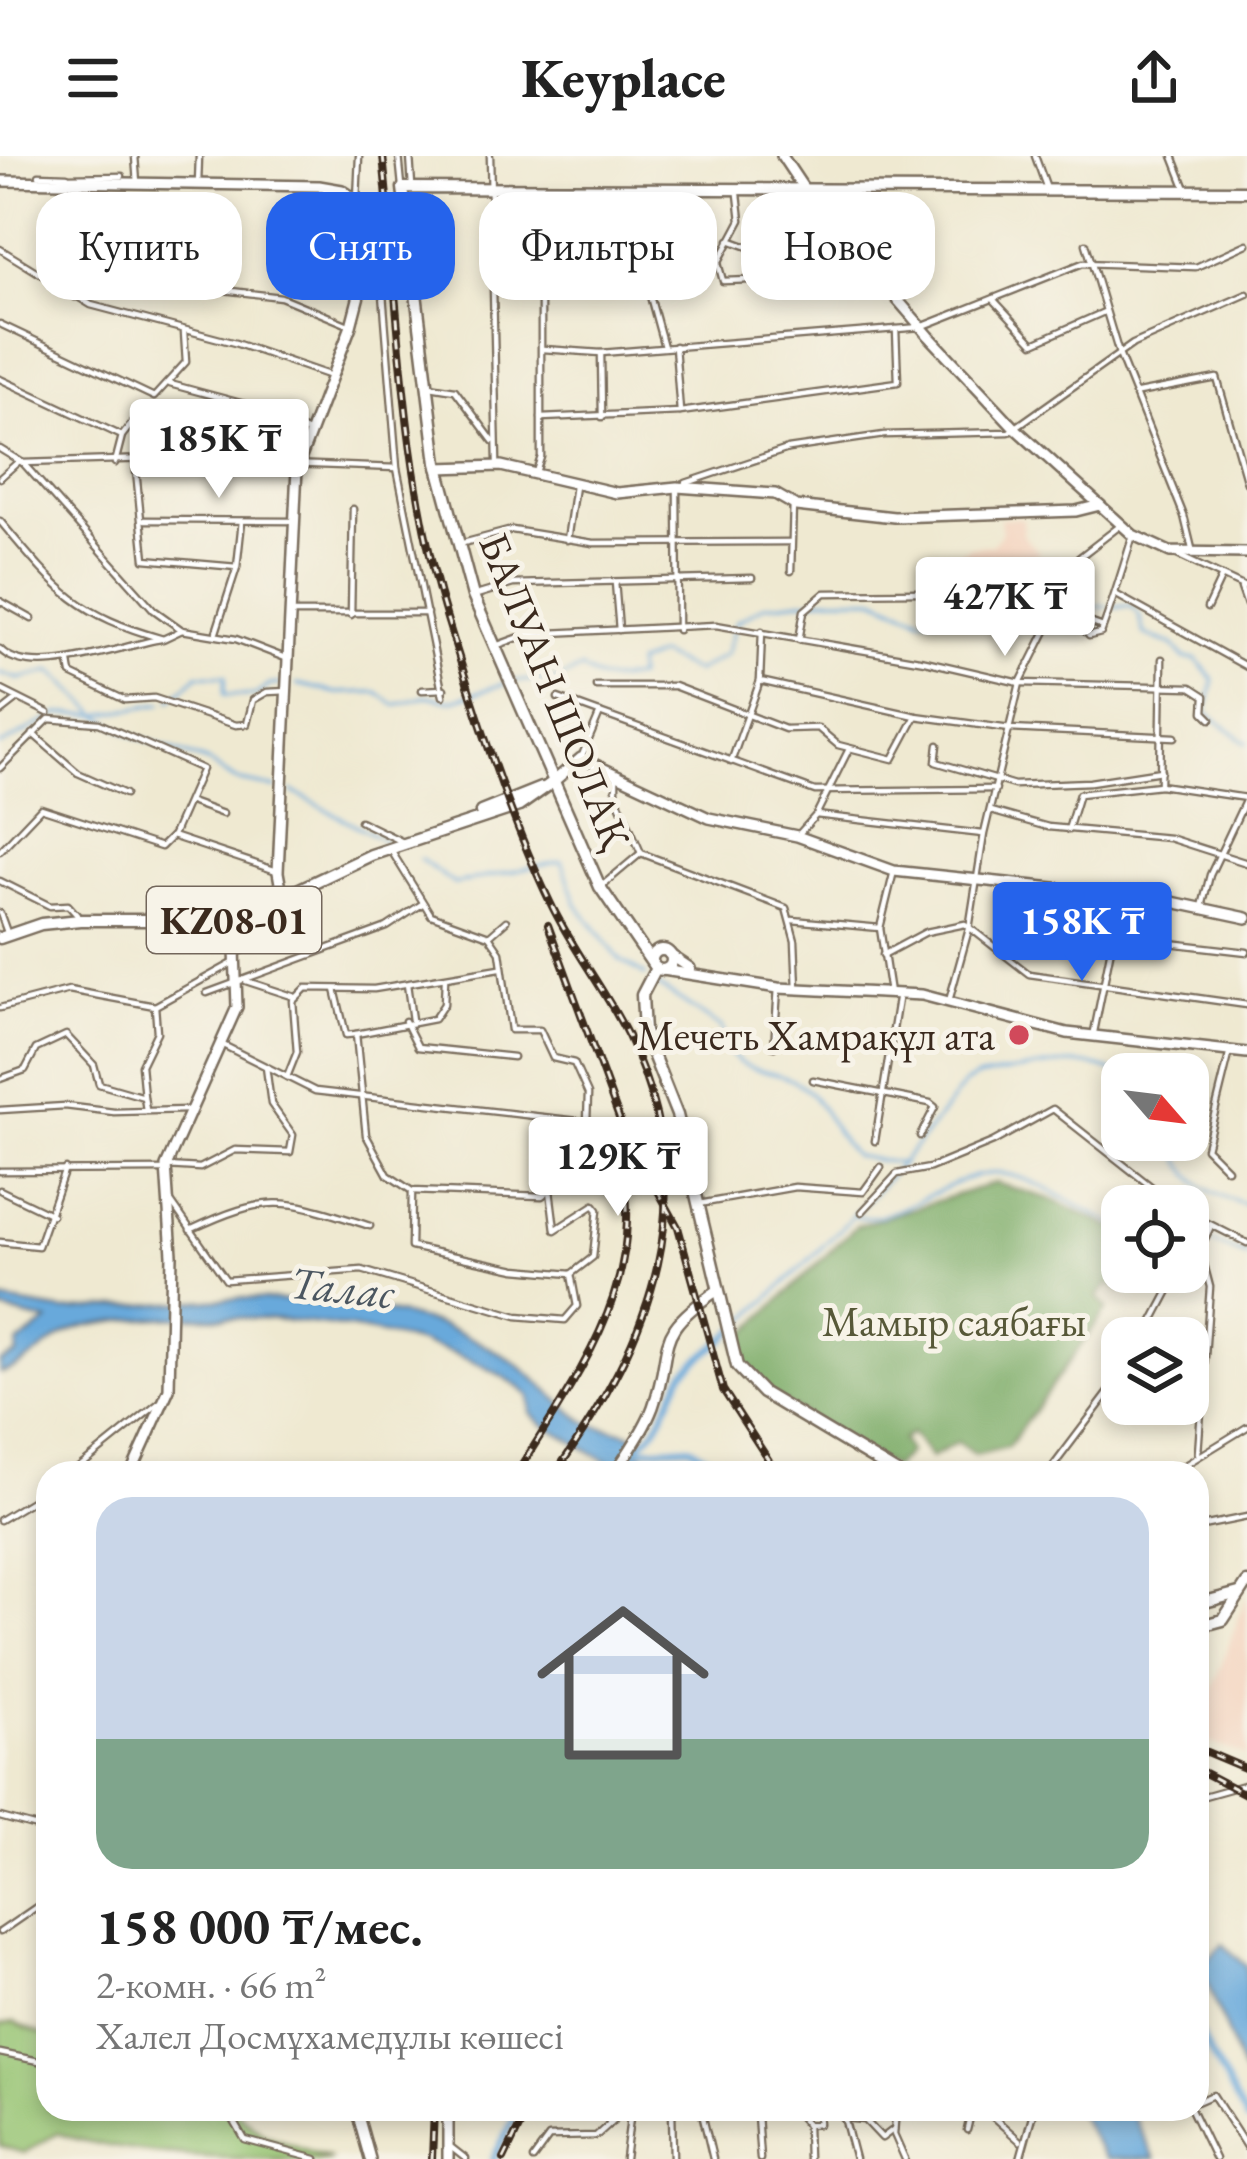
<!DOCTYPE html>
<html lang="ru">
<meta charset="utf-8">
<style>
:root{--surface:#fff;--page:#f6f6f6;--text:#222;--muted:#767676;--accent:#2563eb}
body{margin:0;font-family:"EB Garamond",serif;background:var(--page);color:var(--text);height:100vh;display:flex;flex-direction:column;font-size:45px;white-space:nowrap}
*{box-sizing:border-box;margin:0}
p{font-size:39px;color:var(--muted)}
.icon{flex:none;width:66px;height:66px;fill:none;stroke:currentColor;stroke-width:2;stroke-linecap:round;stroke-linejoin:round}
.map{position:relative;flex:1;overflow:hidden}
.drawer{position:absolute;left:36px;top:1305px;width:1173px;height:660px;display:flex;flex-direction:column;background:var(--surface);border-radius:36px;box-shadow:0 6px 18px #0003}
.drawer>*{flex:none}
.banner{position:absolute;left:36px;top:36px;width:1176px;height:108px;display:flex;gap:24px}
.needle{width:78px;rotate:118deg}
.fabs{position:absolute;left:1101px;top:897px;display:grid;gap:24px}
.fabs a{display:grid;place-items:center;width:108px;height:108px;border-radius:24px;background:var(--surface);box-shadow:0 6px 18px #0003;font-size:60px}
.price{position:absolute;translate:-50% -102px;padding:0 27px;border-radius:12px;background:#fff;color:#222;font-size:39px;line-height:78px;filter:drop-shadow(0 3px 6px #0008)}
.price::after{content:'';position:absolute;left:50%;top:72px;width:36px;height:27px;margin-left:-18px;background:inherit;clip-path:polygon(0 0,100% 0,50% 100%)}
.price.selected{background:var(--accent);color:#fff}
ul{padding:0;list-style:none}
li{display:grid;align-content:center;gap:24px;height:636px;padding:0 60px}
li span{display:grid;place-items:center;height:372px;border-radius:36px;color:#555}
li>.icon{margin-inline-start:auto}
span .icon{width:216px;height:216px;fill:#fffc;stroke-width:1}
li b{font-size:51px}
.tag{padding:0 42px;border-radius:36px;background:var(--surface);box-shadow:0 6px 18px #0003;font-size:42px;line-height:108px}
.tag.selected{background:var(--accent);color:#fff}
header{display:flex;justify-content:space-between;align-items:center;height:156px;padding:0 60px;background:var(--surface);font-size:54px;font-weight:800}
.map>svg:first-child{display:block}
.built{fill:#f4d4bf}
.green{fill:#97c473;stroke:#697748;stroke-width:3}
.forest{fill:#79aa65;stroke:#5a6a42;stroke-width:3}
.water{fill:#68a9db;stroke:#526a7c;stroke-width:3}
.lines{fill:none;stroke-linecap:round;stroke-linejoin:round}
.stream{stroke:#68a9db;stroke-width:3}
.canal{stroke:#68a9db;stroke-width:6}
.street-casing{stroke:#7a6d5d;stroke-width:9}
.secondary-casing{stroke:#7a6d5d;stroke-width:14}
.primary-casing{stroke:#7a6d5d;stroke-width:15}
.street{stroke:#fff;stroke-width:4.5}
.secondary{stroke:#fff;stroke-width:9}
.primary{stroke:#fff;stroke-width:10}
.rail-casing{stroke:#3b2a1e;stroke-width:8}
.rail{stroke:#f7f3e8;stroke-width:3;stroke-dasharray:9;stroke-linecap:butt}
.poi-dot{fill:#d1495b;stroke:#f7f3e8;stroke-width:4.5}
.labels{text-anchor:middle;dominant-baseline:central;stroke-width:10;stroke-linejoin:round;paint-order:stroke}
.shield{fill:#f7f3e8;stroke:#73665b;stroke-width:3}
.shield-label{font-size:39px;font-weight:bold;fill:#3b2a1e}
.street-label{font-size:42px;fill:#3b2a1e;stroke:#f7f3e8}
.poi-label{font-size:42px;fill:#3b2a1e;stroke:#f7f3e8;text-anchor:end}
.park-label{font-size:42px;fill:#575838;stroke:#f7f3e8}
.water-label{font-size:45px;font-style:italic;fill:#4b5660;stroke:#f7f3e8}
</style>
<header><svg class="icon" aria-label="menu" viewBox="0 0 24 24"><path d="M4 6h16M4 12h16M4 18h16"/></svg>Keyplace<svg class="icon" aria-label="share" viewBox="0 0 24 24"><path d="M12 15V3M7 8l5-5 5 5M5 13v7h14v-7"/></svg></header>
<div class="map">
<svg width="1247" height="2003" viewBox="0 0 1247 2003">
<rect width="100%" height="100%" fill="#f7f3e8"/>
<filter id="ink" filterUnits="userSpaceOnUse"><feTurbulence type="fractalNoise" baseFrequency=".00833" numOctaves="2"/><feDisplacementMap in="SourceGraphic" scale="24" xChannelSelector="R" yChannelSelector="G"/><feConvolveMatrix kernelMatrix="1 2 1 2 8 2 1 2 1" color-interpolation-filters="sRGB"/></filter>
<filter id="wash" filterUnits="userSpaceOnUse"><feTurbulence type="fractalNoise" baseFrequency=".004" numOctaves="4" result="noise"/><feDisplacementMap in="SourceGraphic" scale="48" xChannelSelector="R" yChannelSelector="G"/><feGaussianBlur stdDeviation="2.7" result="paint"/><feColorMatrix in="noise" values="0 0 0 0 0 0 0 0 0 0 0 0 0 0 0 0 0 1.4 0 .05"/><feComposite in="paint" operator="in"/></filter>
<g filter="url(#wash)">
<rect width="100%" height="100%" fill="#efe9d1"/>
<g class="built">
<polygon points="1000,362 1023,362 1023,379 1039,396 1016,437 978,434 957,449 928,439 928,414 971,391 992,389 1002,376"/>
<polygon points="1247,1440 1247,1600 1197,1582 1197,1574"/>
</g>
<path class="green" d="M14,1867l34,14v72h185l32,26 66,24c-88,0 -196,0 -274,-26l-33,20 -24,-7v-121z"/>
<polygon class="forest" points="995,1027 1050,1043 1119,1075 1122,1116 1131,1116 1122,1135 1109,1128 1098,1140 1107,1153 1008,1291 975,1299 957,1286 931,1302 911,1277 902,1284 909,1296 893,1312 765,1235 743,1212 737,1186 856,1070"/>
<g class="water">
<path d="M240,1142c99,6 190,7 275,65 25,17 45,42 71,59 16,9 38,5 51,16l-2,12 38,23h-41l-22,-10 -69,-40 -10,-10 -1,-17c-87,-78 -330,-91 -442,-70 -34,6 -56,41 -88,47v-11l17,-7 1,-11 30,-22 -48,-12v-10l64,11z"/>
<polygon points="1223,1788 1247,1811 1247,1927 1201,1810"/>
<polygon points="1076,1953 1129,1953 1155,2003 1105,2003"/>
</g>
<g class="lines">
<g class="stream">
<polyline points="1063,449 1107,451"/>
<polyline points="1113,451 1130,450 1139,459 1144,478 1173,489 1185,503 1196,503 1214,524 1206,556 1247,587"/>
<polyline points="0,517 19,523 52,515 99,559 129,578 208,606 235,624 276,632"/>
<path d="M515,525l41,-1 25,-11c21,15 32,12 56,8l-1,-13 23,-9 37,17 30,-18 10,-32 29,-17 64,-7h45l48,20 133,-15"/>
<polyline points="297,528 337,537 377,536 395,549 428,540 451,545 506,527"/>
<polyline points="171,544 198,519 226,520 224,539 254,540 270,529 280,528"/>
<polyline points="0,590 59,558 99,559 162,547"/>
<polyline points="292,635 385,685"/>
<polyline points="420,703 454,728 562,705 577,748 620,804 645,819"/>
<path d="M652,826l70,46c5,49 43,38 72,53 27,13 39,55 61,75l48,8"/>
<path d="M1170,984c22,44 30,51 77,65"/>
<path d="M856,1061c52,6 101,-54 154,-42 39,9 74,39 112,51"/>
<polyline points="1188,1077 1247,1100"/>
<path d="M735,1174c83,-77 164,-155 229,-246l12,-6c44,-7 108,-27 146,-1"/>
</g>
<g class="canal">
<path d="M630,1293c30,-10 38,-51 54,-76 5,-7 41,-33 51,-43"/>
<polyline points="639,1293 690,1290 732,1317"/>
<polyline points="1197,1872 1247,1966"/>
<polyline points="493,2003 519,1953"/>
</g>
</g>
</g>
<g filter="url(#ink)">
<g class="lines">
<defs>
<g id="street">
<polyline points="135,0 137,27"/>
<polyline points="399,0 402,30"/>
<polyline points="410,0 412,30"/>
<polyline points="490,0 497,306"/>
<polyline points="1035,0 1047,33"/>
<polyline points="1173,0 1186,33"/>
<polyline points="39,19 67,20"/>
<polyline points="67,26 67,21 122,20"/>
<polyline points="198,28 199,0"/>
<path d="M603,33c-1,58 -2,70 47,107l3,-18 28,-14 37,-1"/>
<polyline points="738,38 741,64 718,107 723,125 833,121 858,99"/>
<polyline points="357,44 359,0"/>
<polyline points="729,84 751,92 775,124"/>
<polyline points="1086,88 1119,198 1184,360 1193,397"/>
<polyline points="0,93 91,149 235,187 331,220"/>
<polyline points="369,116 383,138 397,312 443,540"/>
<polyline points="650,140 664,191"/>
<polyline points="75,141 86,113 133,114 173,128 281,141 351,170"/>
<polyline points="993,143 1034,187 1104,156"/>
<polyline points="0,168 154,241 186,206 184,176"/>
<polyline points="675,190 680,256"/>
<polyline points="543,193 601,197 921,171 1083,107 1196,111 1247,88"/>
<polyline points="601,197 602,261"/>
<polyline points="0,223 122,280"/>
<polyline points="170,228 259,252 310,277"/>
<polyline points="430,230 455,234 493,285"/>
<polyline points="1138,237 1217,222 1247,327"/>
<polyline points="541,262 680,256 898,226 896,173"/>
<polyline points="0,293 23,307 151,303 397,312"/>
<polyline points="135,305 145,403 237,411"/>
<polyline points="23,307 154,454 182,474 236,483 288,503"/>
<polyline points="115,307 122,280 137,261"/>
<polyline points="536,316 541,301 541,32"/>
<polyline points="0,322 18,306"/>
<polyline points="686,327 788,293 884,279 1009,276 1133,188 1247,138"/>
<polyline points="677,332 678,474"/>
<polyline points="145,364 295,365"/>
<path d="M0,365c57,68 75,93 163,118l19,-9"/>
<polyline points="567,384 575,330"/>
<polyline points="463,387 512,374 593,387 790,386"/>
<polyline points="1175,398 1247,432"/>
<polyline points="791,415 793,347"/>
<polyline points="615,426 619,474"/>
<polyline points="1241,432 1247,449"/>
<polyline points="1115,438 1247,511"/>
<polyline points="473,440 513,428 752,422"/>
<polyline points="0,445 32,463"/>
<polyline points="1207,452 1221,422"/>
<polyline points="292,457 427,457"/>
<polyline points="351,459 353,353"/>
<path d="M1103,471l-11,-4 -7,8 4,5 12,-3c12,-32 22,-65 32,-98"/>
<polyline points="216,476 237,411 242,365"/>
<polyline points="799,484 804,455 825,437 921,436"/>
<polyline points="498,489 528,478 716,469 925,505 1020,527 1191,531 1205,540 1204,556 1211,563"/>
<path d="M0,493c30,33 122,-4 161,-10"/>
<polyline points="1162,503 1160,629 1246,642"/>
<polyline points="69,506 71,518 125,544 154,542 236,569 247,568 253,544 267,536 288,535"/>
<polyline points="760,525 916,560 1010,573 1175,581"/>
<polyline points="596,530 674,530 785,573 818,572 838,589 893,603 916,560"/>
<polyline points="0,533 48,557"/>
<polyline points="422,534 444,533"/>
<polyline points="558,542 815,635 996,633"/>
<polyline points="0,557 18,543"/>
<polyline points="33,578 78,617 125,638"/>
<polyline points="938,589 936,606 1014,629 1090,626 1161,615"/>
<polyline points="581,602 600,557"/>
<polyline points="731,606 760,525 762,475"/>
<polyline points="0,612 49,563 99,567 202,613 173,679"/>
<polyline points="616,622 616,640 641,697 786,752 795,785 797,833"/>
<polyline points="190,646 223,658"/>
<polyline points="991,655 1048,671 1169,682 1247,707"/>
<polyline points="816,659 983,678"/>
<polyline points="360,665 403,686"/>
<polyline points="1068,674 1079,638 1160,629"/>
<polyline points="797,680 816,659 849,593"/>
<polyline points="0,695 41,652 161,691 172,680 277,715"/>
<polyline points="0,725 50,750 68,749 77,759"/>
<polyline points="604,728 641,697"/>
<polyline points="1202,751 1210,719 1247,641"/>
<polyline points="0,757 8,779"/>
<polyline points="792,764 880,772"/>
<polyline points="1049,773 1247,796"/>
<polyline points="489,780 506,765"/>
<polyline points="1120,782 1123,740"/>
<polyline points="237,797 285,776 314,772"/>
<polyline points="883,799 926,776 965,768 1029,818 1247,849"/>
<polyline points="246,825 295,841"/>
<polyline points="407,828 412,864"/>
<polyline points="335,833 346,879 356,878 366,979 388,1019 412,1035 542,1040 550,1034"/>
<polyline points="207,837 387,771 422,748"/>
<polyline points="890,837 880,772 893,719"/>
<polyline points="949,845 969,773 984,678 1020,527 1063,441 1072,407 1121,369"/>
<polyline points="0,852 69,834 155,850 233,807"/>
<polyline points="405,865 418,891 513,901"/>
<polyline points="1094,876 1113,782"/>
<polyline points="356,878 434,863 444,848 445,823"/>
<polyline points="223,889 315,935 587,966 588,938 574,907 553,902 540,874 511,874 500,796 489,780 431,759 392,696"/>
<polyline points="774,891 778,832"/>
<polyline points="287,921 297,896 293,845 306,832 374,833 500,812"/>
<polyline points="0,923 25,914 36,893 66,879 94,909 99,928 144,941 146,954"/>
<polyline points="813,924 930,947 935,951 920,980"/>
<polyline points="144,941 141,909 157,876 155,850"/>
<polyline points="0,954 65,950 114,956 187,954"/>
<polyline points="565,964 550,1034 555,1074 594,1049 598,1054 593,1101 571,1118"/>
<polyline points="875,985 899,837"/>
<polyline points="166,1010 200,1012 235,994 290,996 293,979 271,948 266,911"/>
<polyline points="1227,1013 1206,992 1230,895"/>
<polyline points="0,1015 165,1014"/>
<polyline points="0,1034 52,1059"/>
<polyline points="412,1035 411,1091 516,1113 571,1118"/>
<polyline points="170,1044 226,1124 362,1114 517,1160 565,1164 577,1150 571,1118"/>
<polyline points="699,1048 795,1031 863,1036 881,1011"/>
<polyline points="862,1056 897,1018 930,1012 993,986 1053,953 1176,1050"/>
<polyline points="1188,1057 1247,1087"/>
<path d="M190,1074c83,-39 97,-30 180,-4"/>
<polyline points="0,1086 38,1090 65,1013"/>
<polyline points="1188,1100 1200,1093"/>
<polyline points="1144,1182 1179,1116"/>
<polyline points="1198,1297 1210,1131 1200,1093 1211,1070"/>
<polyline points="72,1317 159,1247"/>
<polyline points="1048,1317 1122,1219"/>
<polyline points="1172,1317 1247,1271"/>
<polyline points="0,1364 48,1335"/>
<polyline points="1197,1371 1247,1361"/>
<polyline points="1197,1642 1247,1628"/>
<polyline points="0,1661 48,1674"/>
<polyline points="0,1776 48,1743"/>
<polyline points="0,1897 48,1907"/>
<polyline points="1197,1946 1213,1939 1247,1992"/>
<polyline points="227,1953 245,1984 316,2003"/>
<polyline points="604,1953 610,1968"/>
<polyline points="672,1953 673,2003"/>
<polyline points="701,1953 713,2003"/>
<polyline points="793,1953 807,1969 808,2003"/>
<polyline points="842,1953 855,2003"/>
<polyline points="896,1953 894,1978 905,2003"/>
<polyline points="984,1953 1020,1985"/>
<polyline points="1191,1953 1215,2003"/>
<polyline points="757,1959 760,2003"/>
<polyline points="843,1962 865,1964 882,1982 894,1973"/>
<polyline points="807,1969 819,1968 818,1953"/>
<polyline points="967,1974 972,1953"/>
<polyline points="452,1992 466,2003"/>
<polyline points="533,2003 549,1981 596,1980 626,1953"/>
<polyline points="625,2003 631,1953"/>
<polyline points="1020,2003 1034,1953"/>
</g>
<g id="secondary">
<polyline points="782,0 812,45 929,180 1016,273 1133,379 1170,396 1247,397"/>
<polyline points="0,25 319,30 342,34 357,44 370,97 351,170 297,312 278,716 282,738"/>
<polyline points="438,312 501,310 617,337 677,331 775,338 796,350 894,361 1076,355 1100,349"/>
<polyline points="553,626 581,602 709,662 797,680 894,715 1158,743 1247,762"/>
<polyline points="669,798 690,812"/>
<polyline points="663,814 778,832 922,839 1067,877 1247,897"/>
<polyline points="131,1317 169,1233 172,1099 166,1010 237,851 234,764"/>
<path d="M615,1317c13,-21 29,-42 38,-66 23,-65 -4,-71 65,-117"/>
<polyline points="356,1953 370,2003"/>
<polyline points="448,2003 448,1953"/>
</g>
<g id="primary">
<polyline points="481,656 541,632"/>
<polyline points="0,782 41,768 80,764 234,764 371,699 519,650 553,626"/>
<circle cx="662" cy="804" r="10"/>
<polyline points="652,807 600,731 473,440 437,307 403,32 1247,35"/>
<polyline points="656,812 642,839 644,876 677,959 737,1210 763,1237 897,1317"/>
<polyline points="1197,1448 1239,1437"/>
<polyline points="1197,1471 1223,1464 1247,1427"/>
</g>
</defs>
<use href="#street" class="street-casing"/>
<use href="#secondary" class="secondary-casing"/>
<use href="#primary" class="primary-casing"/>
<use href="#street" class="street"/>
<use href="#secondary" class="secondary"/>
<use href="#primary" class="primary"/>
<defs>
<g id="rail">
<path d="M383,0c16,155 18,316 65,466 29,94 60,192 102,280 22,47 55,87 78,134 78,164 26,298 -73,437"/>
<polyline points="548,769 622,970 678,1071 723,1234 777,1317"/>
<path d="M517,1317c72,-116 138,-200 98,-342"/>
<polyline points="1197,1592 1247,1613"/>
<polyline points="1197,1613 1247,1639"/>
<polyline points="432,2003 434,1953"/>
<polyline points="504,2003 528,1953"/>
</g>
</defs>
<use href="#rail" class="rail-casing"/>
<use href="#rail" class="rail"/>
</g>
</g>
<circle class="poi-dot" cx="1019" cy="879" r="12"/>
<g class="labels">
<rect class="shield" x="147" y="731" width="174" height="66" rx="9"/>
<g class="shield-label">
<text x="234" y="764">KZ08-01</text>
</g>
<g class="street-label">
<text transform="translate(555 535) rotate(68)">БАЛУАН ШОЛАҚ</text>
</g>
<g class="poi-label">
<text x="995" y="879">Мечеть Хамрақұл ата</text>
</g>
<g class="park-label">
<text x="954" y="1165">Мамыр саябағы</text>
</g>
<g class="water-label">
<text transform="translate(342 1131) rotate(6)">Талас</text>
</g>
</g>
</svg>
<div class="fabs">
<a><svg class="needle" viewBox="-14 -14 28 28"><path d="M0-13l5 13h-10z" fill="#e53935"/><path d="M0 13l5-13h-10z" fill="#767676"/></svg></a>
<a><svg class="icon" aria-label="locate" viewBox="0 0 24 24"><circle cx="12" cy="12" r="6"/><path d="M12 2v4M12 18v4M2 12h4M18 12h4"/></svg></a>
<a><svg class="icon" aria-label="layers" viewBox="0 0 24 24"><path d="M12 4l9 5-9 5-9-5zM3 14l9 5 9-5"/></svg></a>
</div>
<b class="price" style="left:219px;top:345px">185K ₸</b>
<b class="price" style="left:1005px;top:503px">427K ₸</b>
<b class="price selected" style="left:1082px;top:828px">158K ₸</b>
<b class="price" style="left:618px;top:1063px">129K ₸</b>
<div class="banner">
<a class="tag">Купить</a>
<a class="tag selected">Снять</a>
<a class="tag">Фильтры</a>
<a class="tag">Новое</a>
</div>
<section class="drawer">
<ul>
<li><span style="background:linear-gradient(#c9d6e8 65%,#7fa58c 0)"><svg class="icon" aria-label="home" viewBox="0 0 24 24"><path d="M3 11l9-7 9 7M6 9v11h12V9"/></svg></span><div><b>158 000 ₸/мес.</b><p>2-комн. · 66 m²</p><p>Халел Досмұхамедұлы көшесі</p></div></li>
</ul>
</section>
</div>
